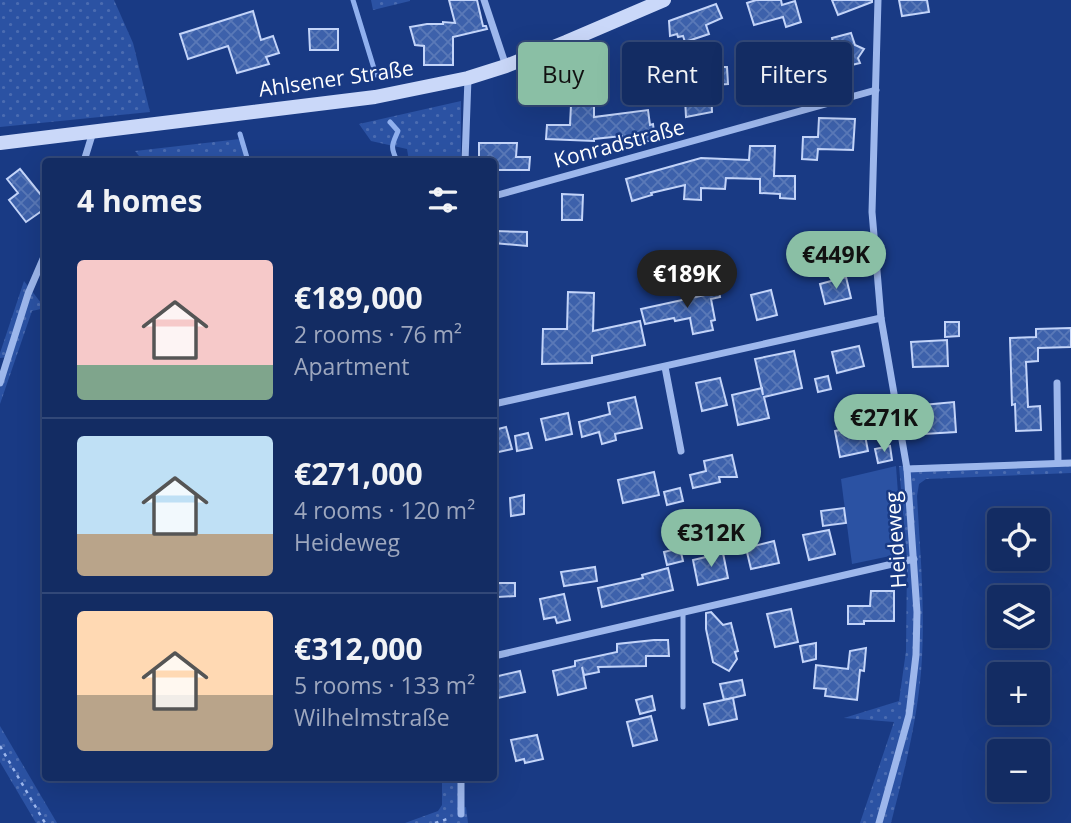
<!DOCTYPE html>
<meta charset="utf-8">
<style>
:root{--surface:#132c63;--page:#20386c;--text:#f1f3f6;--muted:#9da7be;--line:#324878;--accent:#8abfa5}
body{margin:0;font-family:"Open Sans",sans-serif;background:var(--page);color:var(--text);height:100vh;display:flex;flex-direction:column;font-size:26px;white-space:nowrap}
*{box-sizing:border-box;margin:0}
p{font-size:23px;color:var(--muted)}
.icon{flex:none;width:38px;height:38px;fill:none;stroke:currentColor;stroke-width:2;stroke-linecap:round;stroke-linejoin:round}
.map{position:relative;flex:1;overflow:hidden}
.details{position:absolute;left:42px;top:158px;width:455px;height:623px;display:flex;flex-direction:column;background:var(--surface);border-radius:7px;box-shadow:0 7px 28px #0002,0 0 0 2px var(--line)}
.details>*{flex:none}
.guide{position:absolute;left:518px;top:42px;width:448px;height:63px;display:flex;gap:14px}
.buttons{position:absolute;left:987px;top:508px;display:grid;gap:14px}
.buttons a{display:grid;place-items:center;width:63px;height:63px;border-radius:7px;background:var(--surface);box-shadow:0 7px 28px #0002,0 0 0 2px var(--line);font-size:35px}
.price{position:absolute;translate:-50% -60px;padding:0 16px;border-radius:24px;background:var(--accent);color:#111;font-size:23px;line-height:46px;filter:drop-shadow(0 2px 4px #0008)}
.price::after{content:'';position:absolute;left:50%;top:42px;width:21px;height:16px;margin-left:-10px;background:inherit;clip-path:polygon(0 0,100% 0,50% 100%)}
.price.current{background:#222;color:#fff}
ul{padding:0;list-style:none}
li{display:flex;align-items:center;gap:21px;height:175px;padding:0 35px}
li+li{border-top:2px solid var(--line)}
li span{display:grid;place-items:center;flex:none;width:196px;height:140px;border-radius:7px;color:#555}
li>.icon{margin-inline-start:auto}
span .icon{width:84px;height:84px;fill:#fffc;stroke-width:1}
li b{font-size:30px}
h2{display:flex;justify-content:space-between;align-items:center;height:84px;padding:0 35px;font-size:30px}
.pill{padding:0 24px;border-radius:7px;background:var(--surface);box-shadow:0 7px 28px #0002,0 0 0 2px var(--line);font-size:24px;line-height:63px}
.pill.current{background:var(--accent);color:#111}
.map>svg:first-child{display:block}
.grass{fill:url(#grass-dots)}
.green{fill:#2b52a3}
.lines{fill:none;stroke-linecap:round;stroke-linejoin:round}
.stream{stroke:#90b0ee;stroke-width:5}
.building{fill:url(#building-cross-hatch);stroke:#c3d4f9;stroke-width:2}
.path{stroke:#9db7ec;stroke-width:2.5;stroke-dasharray:3.5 5;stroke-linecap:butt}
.lane{stroke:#9db7ec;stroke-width:5}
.street{stroke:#9db7ec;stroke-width:7}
.secondary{stroke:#cad8f9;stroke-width:14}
.labels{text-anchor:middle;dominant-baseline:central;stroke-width:5;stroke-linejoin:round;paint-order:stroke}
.street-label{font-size:21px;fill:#fff;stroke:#193a84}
</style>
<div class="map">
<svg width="1071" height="823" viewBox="0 0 1071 823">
<defs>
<pattern id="grass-dots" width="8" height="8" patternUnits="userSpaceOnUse" patternTransform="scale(1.75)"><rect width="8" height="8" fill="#2b52a3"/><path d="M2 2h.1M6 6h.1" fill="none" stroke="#4b6cb1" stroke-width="1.8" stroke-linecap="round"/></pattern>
<pattern id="building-cross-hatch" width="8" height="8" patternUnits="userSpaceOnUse" patternTransform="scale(1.75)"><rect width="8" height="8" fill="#3d61ab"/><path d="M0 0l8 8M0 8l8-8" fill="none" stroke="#5a79b8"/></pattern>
</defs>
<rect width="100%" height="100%" fill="#193a84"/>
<g class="grass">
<polygon points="0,0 114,0 133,43 150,112 0,127"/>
<polygon points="371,0 410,0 410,1 373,10"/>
<polygon points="461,101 461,161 409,161 407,149 371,141 359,124"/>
<polygon points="240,139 246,161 143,161 135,151"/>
<polygon points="24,281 45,308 32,311 0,404 0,388 9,357 0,358 0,353"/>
<path d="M1071,460v13l-145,6 -7,5 -2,12c3,54 8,108 5,162 -3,56 -17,111 -31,165h-31l34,-101 -50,-4 55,-17 7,-50 1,-91 -8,-94z"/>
<polygon points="0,726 57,823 36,823 0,762"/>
<polygon points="442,777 458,777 459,809 466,807 468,823 405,823 438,811 442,805"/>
</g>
<polygon class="green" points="896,466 902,547 895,555 852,564 841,479"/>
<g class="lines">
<g class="stream">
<polyline points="353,0 376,75"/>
<path d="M390,122l8,9c-6,14 -8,15 -1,30"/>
<polyline points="240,134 248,161"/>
</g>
</g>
<g class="building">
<polygon points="449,0 477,0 483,26 486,26 487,29 453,37 453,65 424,65 424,46 415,45 410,27 427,24 443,24 443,22 455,23"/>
<polygon points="756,0 781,0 782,5 795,1 801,22 786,27 783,17 754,25 747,3"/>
<polygon points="832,0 872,0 872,2 838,15"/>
<polygon points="899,0 927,0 929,12 902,16"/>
<polygon points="716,4 722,18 706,25 709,34 685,42 683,36 678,37 677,34 670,36 669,21"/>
<polygon points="253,11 261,40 273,36 279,53 266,57 269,64 237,73 228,46 188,59 180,34"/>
<polygon points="309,29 338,29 338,50 310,50"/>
<polygon points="851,33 855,45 864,49 858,58 860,63 831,70 825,50 834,48 832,38"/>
<polygon points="703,60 719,60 719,67 727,67 728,84 711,85 712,112 686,117 684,79 704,77"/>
<polygon points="780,60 788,86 767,93 759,66"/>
<polygon points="571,105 594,106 594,117 648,110 650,125 653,124 655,140 623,145 622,136 594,139 594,141 546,139 547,125 570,125"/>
<polygon points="819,118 855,119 853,150 818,149 817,160 802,159 803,137 818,137"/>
<polygon points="479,143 517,143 516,157 530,157 529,170 494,170 494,161 484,161 484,158 479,158"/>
<polygon points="750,146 775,146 774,176 795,176 795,199 780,198 780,194 760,193 760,179 726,178 725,189 701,188 701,200 684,199 685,185 651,193 652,195 632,201 626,179 701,158 749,160"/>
<polygon points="20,169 46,201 46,208 26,222 9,200 18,193 7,179"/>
<polygon points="562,194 583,195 582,220 562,220"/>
<polygon points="494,231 527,232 527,246 494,243"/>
<polygon points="846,277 851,298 825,304 820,284"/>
<polygon points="717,282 720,297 711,299 715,320 711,321 713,330 693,334 690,318 675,321 674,318 645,324 641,309 705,295 702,285"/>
<polygon points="771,290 777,315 757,320 751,295"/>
<polygon points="568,292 594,293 593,331 640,321 645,345 592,356 592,363 542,364 543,329 567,329"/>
<polygon points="945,322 959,322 959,336 945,337"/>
<polygon points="1071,328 1071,347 1038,348 1038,361 1026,362 1028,407 1040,406 1041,430 1016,431 1015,404 1012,405 1010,338 1036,337 1036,329"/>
<polygon points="947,340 948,366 913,367 911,342"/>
<polygon points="859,346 864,366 837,373 832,352"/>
<polygon points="794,351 802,388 764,397 769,418 738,425 732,395 762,388 763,395 755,359"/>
<polygon points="828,376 831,389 818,392 815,379"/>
<polygon points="720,378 727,405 702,411 696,383"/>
<polygon points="635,397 642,428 615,434 616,440 602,444 599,432 582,437 579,422 610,414 608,403"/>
<polygon points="954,402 956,432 924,434 923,405"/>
<polygon points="568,413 572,434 546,440 541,419"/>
<polygon points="863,425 868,451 840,457 835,431"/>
<polygon points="506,427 512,449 494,453 494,430"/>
<polygon points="528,433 532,448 517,451 515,436"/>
<polygon points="890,446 892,460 878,463 875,449"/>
<polygon points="732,455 737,477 719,477 720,482 693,488 690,475 706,471 704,461"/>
<polygon points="654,472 659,495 623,503 618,480"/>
<polygon points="680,488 683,501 667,505 664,492"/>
<polygon points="524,495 524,514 511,516 510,498"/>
<polygon points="844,508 846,523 823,526 821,511"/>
<polygon points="829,530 835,554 809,560 803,535"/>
<polygon points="774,541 779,563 751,569 746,548"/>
<polygon points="680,548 683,561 667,565 664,552"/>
<polygon points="723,553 728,578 698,585 693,560"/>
<polygon points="595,567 597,581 564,586 561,572"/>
<polygon points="668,568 673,590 602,607 598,588 643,578 642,575"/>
<polygon points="498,583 515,583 515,596 498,597"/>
<polygon points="871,591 894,591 894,621 864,621 864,624 848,624 848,606 870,606"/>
<polygon points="564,594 570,620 557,623 555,617 544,619 540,599"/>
<polygon points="791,609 798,642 775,647 767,614"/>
<polygon points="711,612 723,625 731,623 738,651 735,652 737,659 729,671 713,662 706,629 706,613"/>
<polygon points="654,640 668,640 669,656 646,656 646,666 598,667 599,672 584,675 582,667 586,688 558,695 553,671 575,666 575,661 617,652 617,644"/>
<polygon points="816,643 816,659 803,662 800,646"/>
<polygon points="866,648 864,671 860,670 857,700 825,696 826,689 814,688 816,665 848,669 850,651"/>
<polygon points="520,671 525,692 498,698 494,677"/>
<polygon points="742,680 745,695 724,700 720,684"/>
<polygon points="652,696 655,710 640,714 636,700"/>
<polygon points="733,698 737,719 709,725 704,704"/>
<polygon points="651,716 657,740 633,746 627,722"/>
<polygon points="537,735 543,759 525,763 524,759 516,761 511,740"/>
</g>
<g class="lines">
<g class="path">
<polyline points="0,746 45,823"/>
<polyline points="435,823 450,818"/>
</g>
<polyline class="lane" points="683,707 683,612"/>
<g class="street">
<polyline points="484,0 506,66"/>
<polyline points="878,0 872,212 881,318 907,469 917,612 916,655 909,715 879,823"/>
<polyline points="84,161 93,132"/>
<polyline points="465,161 468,78"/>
<polyline points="494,196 876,90"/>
<polyline points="665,367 681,451"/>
<polyline points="0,383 28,294 46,252"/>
<polyline points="1057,383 1058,463"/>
<polyline points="494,404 881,318"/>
<polyline points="907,469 1071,463"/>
<polyline points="494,656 914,559"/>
<polyline points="461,814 461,777"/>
</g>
<polyline class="secondary" points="0,143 375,97 468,78 506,66 566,42 664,0"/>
</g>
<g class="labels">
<g class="street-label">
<text transform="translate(336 78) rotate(-8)">Ahlsener Straße</text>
<text transform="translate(619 143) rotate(-15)">Konradstraße</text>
<text transform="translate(895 540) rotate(-94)">Heideweg</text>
</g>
</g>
</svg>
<div class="buttons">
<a><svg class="icon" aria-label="locate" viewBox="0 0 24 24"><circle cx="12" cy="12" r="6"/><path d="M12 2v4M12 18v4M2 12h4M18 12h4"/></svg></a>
<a><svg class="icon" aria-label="layers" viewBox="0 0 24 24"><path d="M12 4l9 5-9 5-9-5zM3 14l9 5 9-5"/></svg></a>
<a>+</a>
<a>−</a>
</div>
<b class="price" style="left:836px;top:291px">€449K</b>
<b class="price current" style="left:687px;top:310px">€189K</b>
<b class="price" style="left:884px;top:454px">€271K</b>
<b class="price" style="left:711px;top:569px">€312K</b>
<div class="guide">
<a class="pill current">Buy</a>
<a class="pill">Rent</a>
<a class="pill">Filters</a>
</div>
<section class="details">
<h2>4 homes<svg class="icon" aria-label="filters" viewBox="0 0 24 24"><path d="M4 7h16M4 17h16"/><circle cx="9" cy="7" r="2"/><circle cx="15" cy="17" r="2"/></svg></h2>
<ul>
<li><span style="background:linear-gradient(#f6c9c9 75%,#7fa58c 0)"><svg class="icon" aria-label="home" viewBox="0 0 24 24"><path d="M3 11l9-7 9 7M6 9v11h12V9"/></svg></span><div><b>€189,000</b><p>2 rooms · 76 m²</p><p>Apartment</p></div></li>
<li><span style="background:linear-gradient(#bfe0f5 70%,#b9a48a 0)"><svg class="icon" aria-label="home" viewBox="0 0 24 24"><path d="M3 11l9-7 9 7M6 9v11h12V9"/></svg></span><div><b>€271,000</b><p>4 rooms · 120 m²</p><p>Heideweg</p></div></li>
<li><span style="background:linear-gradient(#ffd9b3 60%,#b9a48a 0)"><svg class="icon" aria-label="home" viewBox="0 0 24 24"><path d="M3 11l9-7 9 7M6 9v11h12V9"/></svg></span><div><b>€312,000</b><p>5 rooms · 133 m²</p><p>Wilhelmstraße</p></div></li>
</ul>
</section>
</div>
